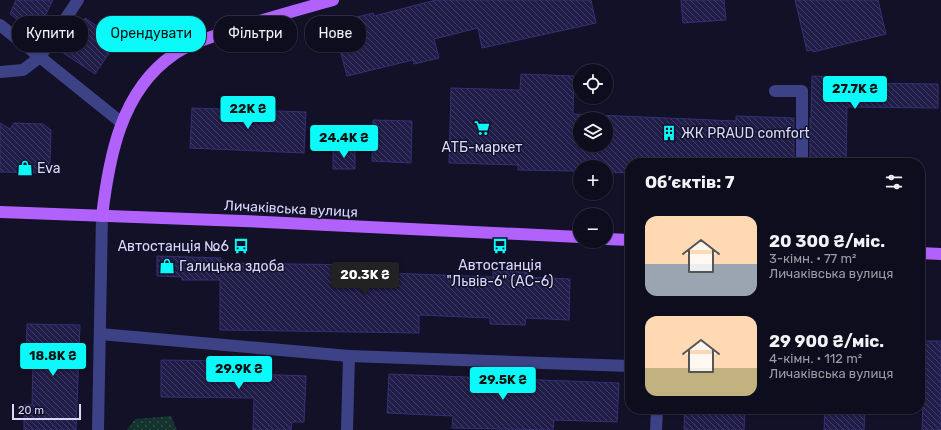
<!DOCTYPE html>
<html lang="uk">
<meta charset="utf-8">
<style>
:root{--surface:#0e0d1e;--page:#1c1b2b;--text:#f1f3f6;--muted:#9b9ca4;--line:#2e2d3c;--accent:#09faf8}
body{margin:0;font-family:Rubik,sans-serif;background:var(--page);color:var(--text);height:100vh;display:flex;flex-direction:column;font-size:15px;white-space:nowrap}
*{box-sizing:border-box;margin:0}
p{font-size:13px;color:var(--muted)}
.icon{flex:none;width:22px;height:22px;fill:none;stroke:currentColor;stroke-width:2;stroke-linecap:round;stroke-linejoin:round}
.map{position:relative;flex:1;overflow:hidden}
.drawer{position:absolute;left:625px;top:158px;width:300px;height:256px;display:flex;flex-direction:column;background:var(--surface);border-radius:16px;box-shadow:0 1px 3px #0004,0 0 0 1px var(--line)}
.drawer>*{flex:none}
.banner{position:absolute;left:12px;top:16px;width:380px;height:36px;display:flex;gap:8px}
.controls{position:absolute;left:573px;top:64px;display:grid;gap:8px}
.controls a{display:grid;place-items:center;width:40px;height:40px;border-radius:50%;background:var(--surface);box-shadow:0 1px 3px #0004,0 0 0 1px var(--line);font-size:20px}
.scale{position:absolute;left:12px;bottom:10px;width:69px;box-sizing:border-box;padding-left:4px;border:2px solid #d9d9fe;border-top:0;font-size:11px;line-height:14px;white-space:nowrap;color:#d9d9fe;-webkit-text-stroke:3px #121128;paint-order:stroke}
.price{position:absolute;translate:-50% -34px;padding:0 9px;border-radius:4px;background:var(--accent);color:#111;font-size:13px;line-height:26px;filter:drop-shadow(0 1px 2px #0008)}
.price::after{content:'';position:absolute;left:50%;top:24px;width:12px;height:9px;margin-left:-6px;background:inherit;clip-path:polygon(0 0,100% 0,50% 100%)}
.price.current{background:#222;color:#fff}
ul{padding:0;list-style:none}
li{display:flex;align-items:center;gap:12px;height:100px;padding:0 20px}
li span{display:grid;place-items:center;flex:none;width:112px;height:80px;border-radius:12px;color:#555}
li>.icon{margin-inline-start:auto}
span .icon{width:48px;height:48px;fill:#fffc;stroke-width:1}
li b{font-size:17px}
h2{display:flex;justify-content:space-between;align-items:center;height:48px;padding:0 20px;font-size:17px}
.tag{padding:0 14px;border-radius:16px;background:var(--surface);box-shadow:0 1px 3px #0004,0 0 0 1px var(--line);font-size:14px;line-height:36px}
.tag.current{background:var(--accent);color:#111}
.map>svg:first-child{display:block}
.grass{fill:url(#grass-dots)}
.building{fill:url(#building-back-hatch);stroke:#362f74;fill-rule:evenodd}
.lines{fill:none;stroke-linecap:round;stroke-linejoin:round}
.lane{stroke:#3d4286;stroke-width:12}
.street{stroke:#3d4286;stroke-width:12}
.primary{stroke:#b262fc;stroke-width:12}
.labels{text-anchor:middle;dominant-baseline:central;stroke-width:3;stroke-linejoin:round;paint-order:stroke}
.poi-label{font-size:14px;fill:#d9d9fe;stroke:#121128;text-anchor:start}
.street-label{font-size:14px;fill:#d9d9fe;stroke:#121128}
</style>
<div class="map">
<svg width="941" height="430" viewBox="0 0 941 430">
<defs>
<pattern id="grass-dots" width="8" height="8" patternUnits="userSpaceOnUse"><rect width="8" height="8" fill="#14322e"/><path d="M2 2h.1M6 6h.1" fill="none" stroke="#364f4d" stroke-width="1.8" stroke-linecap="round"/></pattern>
<pattern id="building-back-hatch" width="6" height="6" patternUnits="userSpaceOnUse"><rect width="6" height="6" fill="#211d49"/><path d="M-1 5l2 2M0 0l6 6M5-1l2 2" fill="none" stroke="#413d64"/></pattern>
</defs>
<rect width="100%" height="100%" fill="#121128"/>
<polygon class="grass" points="171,416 177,430 127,430 135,419"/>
<g class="building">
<polygon points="16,0 53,0 36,34 10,14"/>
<polygon points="436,0 591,0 596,23 482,48 478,28 434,39 439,58 414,64 413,60 347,76 333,23 373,13 374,16"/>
<polygon points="681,0 724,0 726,20 683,23"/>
<polygon points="795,0 878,0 886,34 813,52 813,50 807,51"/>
<polygon points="85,18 118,40 95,74 62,52"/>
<path d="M521,74l53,2 -1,38 163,7v-5l58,2v45h-164v10l-24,-1v-5h-26v4h-9l-53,-1v-5l-69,-2 2,-75 69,2zM580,119h26v26h-26z"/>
<polygon points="812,76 848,77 848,83 938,84 938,108 847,107 846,163 810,163 810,118 811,119"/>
<polygon points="192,108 306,112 304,153 190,148"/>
<polygon points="373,120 412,121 411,163 372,161"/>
<polygon points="0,123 10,129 14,123 43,124 51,130 50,162 45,171 42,173 0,172"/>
<polygon points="355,149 355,169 333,169 333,150"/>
<polygon points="157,256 221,258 221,263 363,265 363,272 493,277 493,271 527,272 527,277 570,279 569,320 526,318 525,325 490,324 490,318 419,315 419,333 220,330 220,280 182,280 182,277 157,276"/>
<polygon points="27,324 80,325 76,430 24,430 24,405 32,405 33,363 26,363"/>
<polygon points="925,341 941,341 941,430 922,430"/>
<polygon points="161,360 227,361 227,373 306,376 304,422 292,422 291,430 253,430 254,398 161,397"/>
<polygon points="389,374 619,383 617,422 554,420 553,430 452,428 453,416 387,413"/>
<polygon points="685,409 745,409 744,430 684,430"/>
<polygon points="825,409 865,409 864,430 824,430"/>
</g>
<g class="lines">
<g class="lane">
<polyline points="0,72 23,70 40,57 78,0"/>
<polyline points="775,91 802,91 802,163"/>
<polyline points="100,334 349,356"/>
<polyline points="98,430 102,216"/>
<polyline points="347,430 349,356 630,366"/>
<polyline points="656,430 657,409"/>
</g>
<polyline class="street" points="0,25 122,123"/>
<g class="primary">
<polyline points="0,212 243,221 580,237"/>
<path d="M102,216c7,-59 19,-125 71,-161 12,-9 29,-15 44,-20 38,-14 77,-24 116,-35"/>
<polyline points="606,239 630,240"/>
<polyline points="920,253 941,254"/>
</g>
</g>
<defs>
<symbol id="supermarket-bare" viewBox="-9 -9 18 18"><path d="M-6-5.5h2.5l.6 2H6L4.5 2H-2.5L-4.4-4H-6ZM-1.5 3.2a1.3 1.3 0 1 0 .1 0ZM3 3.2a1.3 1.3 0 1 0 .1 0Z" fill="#09faf8" stroke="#121128" stroke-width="2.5" paint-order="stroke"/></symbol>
<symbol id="building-bare" viewBox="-9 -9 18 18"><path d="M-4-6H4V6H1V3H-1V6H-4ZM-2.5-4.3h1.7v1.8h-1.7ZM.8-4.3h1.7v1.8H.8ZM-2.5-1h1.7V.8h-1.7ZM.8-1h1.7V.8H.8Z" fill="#09faf8" stroke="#121128" stroke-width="2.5" paint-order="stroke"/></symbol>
<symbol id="shop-bare" viewBox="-9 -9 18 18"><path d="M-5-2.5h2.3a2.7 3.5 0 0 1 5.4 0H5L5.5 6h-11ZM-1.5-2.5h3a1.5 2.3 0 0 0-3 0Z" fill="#09faf8" stroke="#121128" stroke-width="2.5" paint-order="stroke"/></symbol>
<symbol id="bus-bare" viewBox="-9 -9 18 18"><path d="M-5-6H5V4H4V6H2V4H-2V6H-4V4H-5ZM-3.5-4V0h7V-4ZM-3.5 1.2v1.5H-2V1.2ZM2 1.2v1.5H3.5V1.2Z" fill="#09faf8" stroke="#121128" stroke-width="2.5" paint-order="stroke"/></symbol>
</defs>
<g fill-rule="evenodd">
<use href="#supermarket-bare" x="471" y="117" width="22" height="22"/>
<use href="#building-bare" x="658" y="122" width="22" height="22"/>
<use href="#shop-bare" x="14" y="157" width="22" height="22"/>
<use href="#bus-bare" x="230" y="235" width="22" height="22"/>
<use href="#bus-bare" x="489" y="235" width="22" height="22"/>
<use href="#shop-bare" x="156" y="255" width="22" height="22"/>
</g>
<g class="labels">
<g class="poi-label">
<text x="681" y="133">ЖК PRAUD comfort</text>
<text x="482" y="147" text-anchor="middle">АТБ-маркет</text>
<text x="37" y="168">Eva</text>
<text x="229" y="246" text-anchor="end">Автостанція №6</text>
<text x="500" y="265" text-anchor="middle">Автостанція<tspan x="500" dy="16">"Львів-6" (АС-6)</tspan></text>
<text x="179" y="266">Галицька здоба</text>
</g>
<g class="street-label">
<text transform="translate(291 209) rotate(3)">Личаківська вулиця</text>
</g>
</g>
</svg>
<div class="controls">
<a><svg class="icon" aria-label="locate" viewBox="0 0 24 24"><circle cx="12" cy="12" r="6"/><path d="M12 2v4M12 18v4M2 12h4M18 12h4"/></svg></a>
<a><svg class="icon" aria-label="layers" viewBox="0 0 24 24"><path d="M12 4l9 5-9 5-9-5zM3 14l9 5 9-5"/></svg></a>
<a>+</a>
<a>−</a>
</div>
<div class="scale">20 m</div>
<b class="price" style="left:855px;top:110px">27.7K ₴</b>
<b class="price" style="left:248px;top:130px">22K ₴</b>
<b class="price" style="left:344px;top:159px">24.4K ₴</b>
<b class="price current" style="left:365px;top:296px">20.3K ₴</b>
<b class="price" style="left:53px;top:377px">18.8K ₴</b>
<b class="price" style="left:239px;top:390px">29.9K ₴</b>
<b class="price" style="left:503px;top:401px">29.5K ₴</b>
<div class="banner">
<a class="tag">Купити</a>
<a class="tag current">Орендувати</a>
<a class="tag">Фільтри</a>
<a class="tag">Нове</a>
</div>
<section class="drawer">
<h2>Об’єктів: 7<svg class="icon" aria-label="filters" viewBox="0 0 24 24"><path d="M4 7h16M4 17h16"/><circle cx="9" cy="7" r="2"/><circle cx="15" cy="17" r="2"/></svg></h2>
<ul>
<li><span style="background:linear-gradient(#ffd9b3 60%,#9aa5b1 0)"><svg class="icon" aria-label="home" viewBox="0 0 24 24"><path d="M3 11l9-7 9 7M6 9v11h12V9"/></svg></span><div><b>20 300 ₴/міс.</b><p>3-кімн. · 77 m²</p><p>Личаківська вулиця</p></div></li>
<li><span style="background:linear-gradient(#ffd9b3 65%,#c2b280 0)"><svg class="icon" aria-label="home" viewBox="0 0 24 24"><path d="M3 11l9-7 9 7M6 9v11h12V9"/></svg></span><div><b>29 900 ₴/міс.</b><p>4-кімн. · 112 m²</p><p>Личаківська вулиця</p></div></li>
</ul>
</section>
</div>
